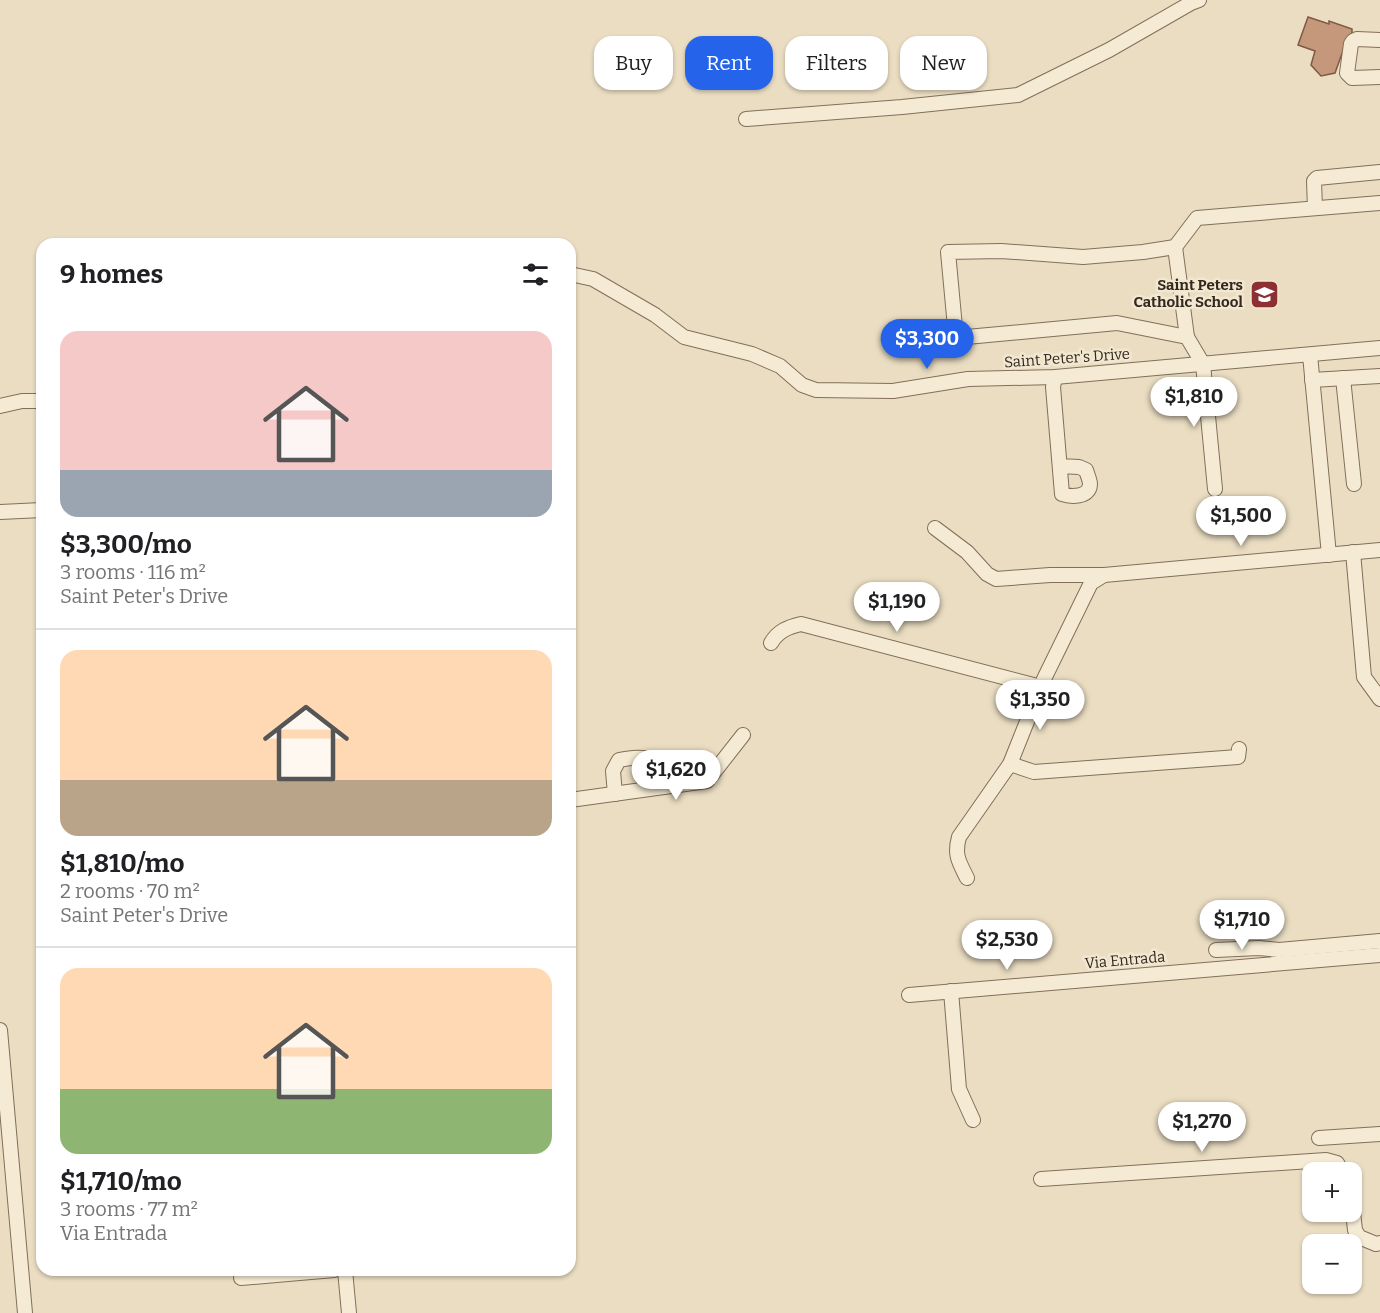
<!DOCTYPE html>
<meta charset="utf-8">
<style>
:root{--surface:#fff;--page:#f6f6f6;--text:#202124;--muted:#757577;--line:#e0e0e0;--accent:#2563eb}
body{margin:0;font-family:Bitter,serif;background:var(--page);color:var(--text);height:100vh;display:flex;flex-direction:column;font-size:22px;white-space:nowrap}
*{box-sizing:border-box;margin:0}
p{font-size:20px;color:var(--muted)}
.icon{flex:none;width:33px;height:33px;fill:none;stroke:currentColor;stroke-width:2;stroke-linecap:round;stroke-linejoin:round}
.map{position:relative;flex:1;overflow:hidden}
.panel{position:absolute;left:36px;top:238px;width:540px;height:1038px;display:flex;flex-direction:column;background:var(--surface);border-radius:18px;box-shadow:0 2px 4px #0004}
.panel>*{flex:none}
.top-card{position:absolute;left:594px;top:36px;width:570px;height:54px;display:flex;gap:12px}
.buttons{position:absolute;left:1302px;top:1162px;display:grid;gap:12px}
.buttons a{display:grid;place-items:center;width:60px;height:60px;border-radius:12px;background:var(--surface);box-shadow:0 2px 4px #0004;font-size:30px}
.price{position:absolute;translate:-50% -51px;padding:0 14px;border-radius:21px;background:#fff;color:#222;font-size:20px;line-height:39px;filter:drop-shadow(0 2px 3px #0008)}
.price::after{content:'';position:absolute;left:50%;top:36px;width:18px;height:14px;margin-left:-9px;background:inherit;clip-path:polygon(0 0,100% 0,50% 100%)}
.price.active{background:var(--accent);color:#fff}
ul{padding:0;list-style:none}
li{display:grid;align-content:center;gap:12px;height:318px;padding:0 24px}
li+li{border-top:2px solid var(--line)}
li span{display:grid;place-items:center;height:186px;border-radius:18px;color:#555}
li>.icon{margin-inline-start:auto}
span .icon{width:108px;height:108px;fill:#fffc;stroke-width:1}
li b{font-size:26px}
h2{display:flex;justify-content:space-between;align-items:center;height:72px;padding:0 24px;font-size:26px}
.tag{padding:0 21px;border-radius:18px;background:var(--surface);box-shadow:0 2px 4px #0004;font-size:21px;line-height:54px}
.tag.active{background:var(--accent);color:#fff}
.map>svg:first-child{display:block}
.building{fill:#c5987b;stroke:#7f5943;stroke-width:1.5}
.lines{fill:none;stroke-linecap:round;stroke-linejoin:round}
.minor-casing{stroke:#826f5b;stroke-width:16}
.minor{stroke:#f5ebd4;stroke-width:14}
.labels{text-anchor:middle;dominant-baseline:central;stroke-width:5;stroke-linejoin:round;paint-order:stroke}
.poi-label{font-size:15px;font-weight:bold;fill:#33281e;stroke:#f2e8d1;text-anchor:end}
.street-label{font-size:15px;fill:#33281e;stroke:#f2e8d1}
</style>
<div class="map">
<svg width="1380" height="1313" viewBox="0 0 1380 1313">
<rect width="100%" height="100%" fill="#eaddc2"/>
<polygon class="building" points="1308,17 1329,24 1329,21 1352,29 1352,39 1344,48 1335,73 1321,76 1311,65 1315,51 1298,45"/>
<g class="lines">
<defs>
<g id="minor">
<polyline points="1380,40 1357,39 1353,41 1351,44 1347,73 1352,78 1380,77"/>
<polyline points="746,119 902,107 1018,95 1109,50 1191,3 1199,0"/>
<polyline points="1315,208 1314,181 1317,178 1380,172"/>
<polyline points="1175,247 1187,337"/>
<polyline points="570,274 593,279 655,315 684,337 752,354 780,366 802,385 816,390 893,391 968,379 1055,377 1380,348"/>
<polyline points="1310,355 1329,555"/>
<path d="M1055,377l-2,10 9,107c8,3 28,4 28,-10 0,-4 -3,-10 -4,-14l-7,-3 -19,-1"/>
<polyline points="1343,378 1354,484"/>
<polyline points="1312,380 1380,376"/>
<polyline points="0,406 22,401 42,401"/>
<polyline points="1215,489 1203,364 1187,337 1117,323 956,338 948,252 1001,251 1083,257 1143,252 1175,247 1197,218 1380,203"/>
<polyline points="0,512 42,510"/>
<polyline points="935,528 967,552 987,574 996,579 1050,575 1104,575 1380,550"/>
<polyline points="1353,552 1364,677 1380,699"/>
<path d="M771,643c7,-12 17,-16 30,-19l240,63"/>
<polyline points="1010,764 1034,772 1238,757 1239,749"/>
<path d="M615,794l-2,-23 6,-11c18,-4 31,-4 46,8l-1,19"/>
<polyline points="570,800 707,781 743,735"/>
<path d="M967,878c-8,-16 -13,-23 -8,-41l51,-73 34,-85 47,-96 13,-8"/>
<polyline points="1216,950 1259,948 1279,950 1380,941"/>
<polyline points="951,991 959,1089 973,1120"/>
<polyline points="909,995 1380,955"/>
<polyline points="0,1030 25,1313"/>
<polyline points="1319,1138 1380,1134"/>
<polyline points="1041,1179 1326,1160 1337,1163 1343,1173"/>
<polyline points="1352,1203 1355,1230 1359,1237 1376,1244 1380,1243"/>
<polyline points="345,1270 349,1313"/>
<polyline points="241,1278 334,1270"/>
</g>
</defs>
<use href="#minor" class="minor-casing"/>
<use href="#minor" class="minor"/>
</g>
<defs>
<symbol id="school-square" viewBox="-11 -11 22 22"><rect x="-9" y="-9" width="18" height="18" rx="4" fill="#8c3033" stroke="#f2e8d1"/><path d="M0-5L7-2L0 1L-7-2ZM-4 1L0 2.5L4 1V4Q0 6-4 4Z" fill="#fff"/></symbol>
</defs>
<g fill-rule="evenodd">
<use href="#school-square" x="1248" y="278" width="33" height="33"/>
</g>
<g class="labels">
<g class="poi-label">
<text x="1243" y="285">Saint Peters<tspan x="1243" dy="17">Catholic School</tspan></text>
</g>
<g class="street-label">
<text transform="translate(1067 358) rotate(-4)">Saint Peter's Drive</text>
<text transform="translate(1125 960) rotate(-5)">Via Entrada</text>
</g>
</g>
</svg>
<div class="buttons">
<a>+</a>
<a>−</a>
</div>
<b class="price active" style="left:927px;top:370px">$3,300</b>
<b class="price" style="left:1194px;top:428px">$1,810</b>
<b class="price" style="left:1241px;top:547px">$1,500</b>
<b class="price" style="left:897px;top:633px">$1,190</b>
<b class="price" style="left:1040px;top:731px">$1,350</b>
<b class="price" style="left:676px;top:801px">$1,620</b>
<b class="price" style="left:1242px;top:951px">$1,710</b>
<b class="price" style="left:1007px;top:971px">$2,530</b>
<b class="price" style="left:1202px;top:1153px">$1,270</b>
<div class="top-card">
<a class="tag">Buy</a>
<a class="tag active">Rent</a>
<a class="tag">Filters</a>
<a class="tag">New</a>
</div>
<section class="panel">
<h2>9 homes<svg class="icon" aria-label="filters" viewBox="0 0 24 24"><path d="M4 7h16M4 17h16"/><circle cx="9" cy="7" r="2"/><circle cx="15" cy="17" r="2"/></svg></h2>
<ul>
<li><span style="background:linear-gradient(#f6c9c9 75%,#9aa5b1 0)"><svg class="icon" aria-label="home" viewBox="0 0 24 24"><path d="M3 11l9-7 9 7M6 9v11h12V9"/></svg></span><div><b>$3,300/mo</b><p>3 rooms · 116 m²</p><p>Saint Peter's Drive</p></div></li>
<li><span style="background:linear-gradient(#ffd9b3 70%,#b9a48a 0)"><svg class="icon" aria-label="home" viewBox="0 0 24 24"><path d="M3 11l9-7 9 7M6 9v11h12V9"/></svg></span><div><b>$1,810/mo</b><p>2 rooms · 70 m²</p><p>Saint Peter's Drive</p></div></li>
<li><span style="background:linear-gradient(#ffd9b3 65%,#8fb573 0)"><svg class="icon" aria-label="home" viewBox="0 0 24 24"><path d="M3 11l9-7 9 7M6 9v11h12V9"/></svg></span><div><b>$1,710/mo</b><p>3 rooms · 77 m²</p><p>Via Entrada</p></div></li>
</ul>
</section>
</div>
